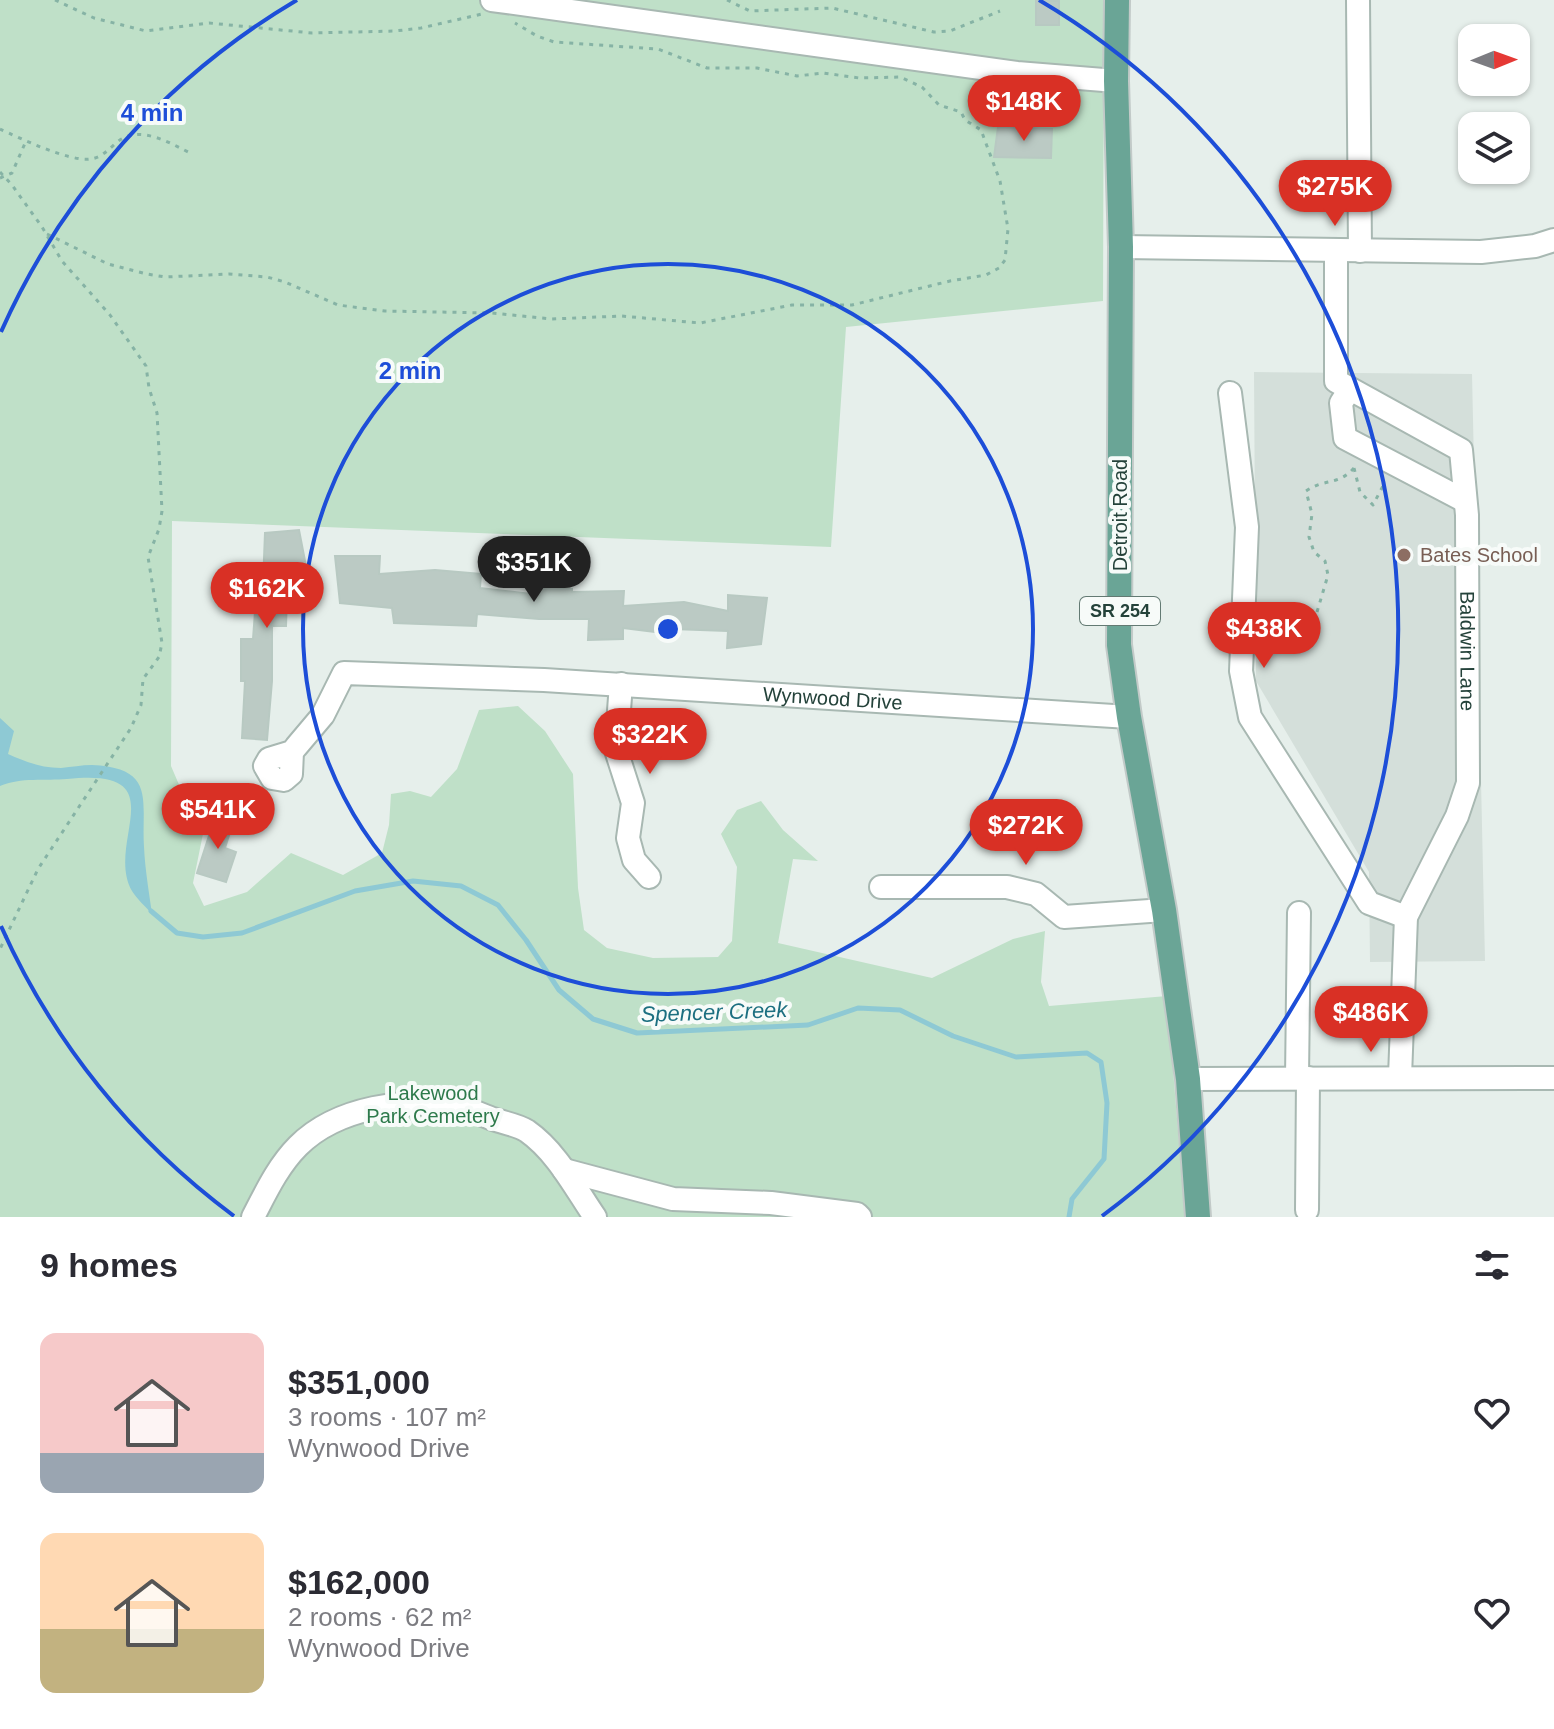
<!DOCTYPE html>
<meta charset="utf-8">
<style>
:root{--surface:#fff;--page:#f2f2f3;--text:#2b2b33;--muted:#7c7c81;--accent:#d93025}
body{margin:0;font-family:Arial,sans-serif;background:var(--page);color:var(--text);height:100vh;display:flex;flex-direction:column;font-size:30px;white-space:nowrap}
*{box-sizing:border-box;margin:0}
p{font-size:26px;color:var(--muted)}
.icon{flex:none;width:44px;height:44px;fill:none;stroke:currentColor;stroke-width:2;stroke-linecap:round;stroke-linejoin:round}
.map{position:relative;height:1217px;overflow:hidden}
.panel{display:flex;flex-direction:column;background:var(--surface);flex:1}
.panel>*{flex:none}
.needle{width:52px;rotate:89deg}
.buttons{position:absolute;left:1458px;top:24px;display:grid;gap:16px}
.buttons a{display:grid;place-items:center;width:72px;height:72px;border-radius:16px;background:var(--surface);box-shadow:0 2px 6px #0004;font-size:40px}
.price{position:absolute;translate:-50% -68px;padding:0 18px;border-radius:28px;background:var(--accent);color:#fff;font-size:26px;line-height:52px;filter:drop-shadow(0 2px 4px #0008)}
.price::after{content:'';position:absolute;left:50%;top:48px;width:24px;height:18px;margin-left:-12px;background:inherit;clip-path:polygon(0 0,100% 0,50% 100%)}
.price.current{background:#222;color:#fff}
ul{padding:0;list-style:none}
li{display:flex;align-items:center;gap:24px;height:200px;padding:0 40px}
li span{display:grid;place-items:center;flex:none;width:224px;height:160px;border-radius:16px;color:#555}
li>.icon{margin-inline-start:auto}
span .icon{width:96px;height:96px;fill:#fffc;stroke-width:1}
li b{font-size:34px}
h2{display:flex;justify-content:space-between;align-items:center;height:96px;padding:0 40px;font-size:34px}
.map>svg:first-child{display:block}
.built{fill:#d4dfda}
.green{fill:#bfe0c8}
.water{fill:#8ec9d4}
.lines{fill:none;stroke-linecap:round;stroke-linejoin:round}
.stream{stroke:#8ec9d4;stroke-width:5}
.building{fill:#bbcac4;stroke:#b8c9c2;stroke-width:2}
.minor-casing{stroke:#a8b8b2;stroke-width:26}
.major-casing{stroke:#c2cac8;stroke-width:28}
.path{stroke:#86b3a5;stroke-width:3;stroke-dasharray:4 6;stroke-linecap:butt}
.minor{stroke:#fff;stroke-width:22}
.major{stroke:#6aa596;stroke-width:24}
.ring{fill:none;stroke:#1d4ed8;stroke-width:4}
.education-dot{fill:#8d6e63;stroke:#f7fbf9;stroke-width:3}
.labels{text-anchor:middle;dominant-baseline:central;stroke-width:8;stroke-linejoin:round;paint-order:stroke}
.shield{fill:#f7fbf9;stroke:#637a73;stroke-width:2}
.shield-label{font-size:18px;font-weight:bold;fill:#24423a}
.street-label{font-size:20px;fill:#24423a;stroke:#f7fbf9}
.education-label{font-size:20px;fill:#785e54;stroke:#f7fbf9;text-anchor:start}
.park-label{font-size:20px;fill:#2d7a4b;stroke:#f7fbf9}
.water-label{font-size:22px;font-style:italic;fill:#1c6f80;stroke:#f7fbf9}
.centre{fill:#1d4ed8;stroke:#f7fbf9;stroke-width:4}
.ring-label{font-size:24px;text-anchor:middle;font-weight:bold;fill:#1d4ed8;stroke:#f7fbf9;stroke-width:8;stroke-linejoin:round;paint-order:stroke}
</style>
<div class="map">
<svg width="1554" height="1217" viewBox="0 0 1554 1217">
<rect width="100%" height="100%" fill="#e6efeb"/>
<polygon class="built" points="1254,372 1472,374 1485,961 1370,962 1369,872 1256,681"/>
<polygon class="green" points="0,0 1104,0 1103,301 846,327 831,547 172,521 171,766 183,794 204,829 193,883 204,906 247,892 291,853 343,875 382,853 389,825 391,794 410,791 431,797 457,769 479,710 518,706 545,731 573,774 578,888 584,930 607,948 653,958 718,957 732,941 737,867 721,834 737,810 761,801 783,830 818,861 793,859 778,943 932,978 1013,939 1045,931 1041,982 1049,1006 1167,996 1185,1217 0,1217"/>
<path class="water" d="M0,718l14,13 -6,23c18,8 34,14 53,14 11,-1 20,-3 31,-3 65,3 49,36 52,82 1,22 5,45 8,67 -6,-7 -15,-15 -20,-23 -28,-49 47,-124 -65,-112 -22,2 -46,-2 -67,7z"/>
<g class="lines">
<polyline class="stream" points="151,911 177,933 203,937 242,933 355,891 413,881 461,886 498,905 526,940 559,990 593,1019 637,1033 808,1025 858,1008 900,1010 953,1036 1016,1057 1087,1053 1101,1062 1107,1103 1104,1159 1072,1199 1069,1217"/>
</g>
<g class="building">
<polygon points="1036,0 1059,1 1059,25 1036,25"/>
<polygon points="998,127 1052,129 1051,158 994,157"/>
<polygon points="299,530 306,566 288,565 286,626 272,626 272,681 267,740 242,738 245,681 241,681 241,639 253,639 257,584 263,584 265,533"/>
<polygon points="335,556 380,556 379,574 435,570 481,574 480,588 540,595 540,585 572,589 572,592 624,591 623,606 684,602 728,611 728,595 767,598 761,644 727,648 728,631 672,629 672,634 623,628 623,639 588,640 589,619 539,619 477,614 476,626 394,623 392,608 340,603"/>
<polygon points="216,814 231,819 230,825 232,826 225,848 236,852 226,882 197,873"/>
</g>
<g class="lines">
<defs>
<g id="minor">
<polyline points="492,0 1017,73 1116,81"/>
<polyline points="1358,0 1360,251"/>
<polyline points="1121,247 1481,252 1535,246 1554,240"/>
<path id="s1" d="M1336,251v130l125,69 6,65 1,268 -11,33 -51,101 -6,160"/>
<polyline points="1350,389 1341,403 1345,438 1465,501"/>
<polyline points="1230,393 1247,527 1241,671 1250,717 1369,903 1406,917"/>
<polyline points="621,684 616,750 633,803 628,838 634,860 649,877"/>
<path id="s2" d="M292,752l-1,22 -7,6 -12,-2 -7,-12 4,-7 23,-7 4,-5 27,-32 21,-42 200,7 585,37"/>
<polyline points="881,887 1007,887 1036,894 1064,917 1164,910"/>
<polyline points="1297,1078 1299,913"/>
<polyline points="1188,1079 1554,1078"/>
<polyline points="564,1170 673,1199 771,1203 857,1214 860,1217"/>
<polyline points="1307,1210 1308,1078"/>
<path d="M253,1217c13,-25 25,-51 45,-71 39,-39 109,-49 161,-39 11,2 23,8 34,12 11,4 25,6 34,12 30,21 48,57 68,86"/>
</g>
<polyline id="major" points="1117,0 1116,81 1121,247 1119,645 1129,717 1164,910 1188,1079 1198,1217"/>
</defs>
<use href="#minor" class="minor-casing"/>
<use href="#major" class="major-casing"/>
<g class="path">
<polyline points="55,0 94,18 146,31 209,23 312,33 395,31 421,28 482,14"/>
<polyline points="727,0 750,11 832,8 934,32 950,31 1000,11"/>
<path d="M0,129c19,9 70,33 90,30 11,-1 18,-9 26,-16 22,-20 54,0 76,11"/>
<polyline points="0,172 12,185 42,227 62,261 110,315 146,366 149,388 157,413 162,511 159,529 148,557 162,643 159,657 143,679 141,705 131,728 38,869 0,949"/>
<polyline points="0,178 12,173 26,141"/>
<polyline points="47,234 108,264 147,274 165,277 229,274 267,277 285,282 338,305 385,311 492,313 552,319 621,316 700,323 792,305 852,305 950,281 986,275 999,268 1005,260 1008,229 1000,181 981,130 965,120 961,112 939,105 922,87 900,77 859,78 823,73 797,76 757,68 707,68 658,49 554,42 537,36 515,23"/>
<polyline points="1354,468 1360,492 1373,505 1384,484"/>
<path d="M1317,612l11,-37 -3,-14 -11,-9 -5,-15 3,-23 -6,-23c19,-13 32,-5 48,-23"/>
</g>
<use href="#minor" class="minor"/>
<use href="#major" class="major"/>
</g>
<g class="ring">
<circle cx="668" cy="629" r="365"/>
<path d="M234 1216A730 730 0 0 1 1 926M1 332A730 730 0 0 1 297 0M1039 0A730 730 0 0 1 1102 1216"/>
</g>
<circle class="education-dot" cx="1404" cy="555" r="8"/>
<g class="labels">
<rect class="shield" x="1080" y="597" width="80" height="28" rx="6"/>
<g class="shield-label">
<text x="1120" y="611">SR 254</text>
</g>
<g class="street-label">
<text transform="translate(1120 515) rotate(-90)">Detroit Road</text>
<text stroke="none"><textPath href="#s1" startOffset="474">Baldwin Lane</textPath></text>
<text stroke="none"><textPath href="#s2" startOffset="674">Wynwood Drive</textPath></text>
</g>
<g class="education-label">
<text x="1420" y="555">Bates School</text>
</g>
<g class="park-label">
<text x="433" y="1093">Lakewood<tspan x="433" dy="23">Park Cemetery</tspan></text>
</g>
<g class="water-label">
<text transform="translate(714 1012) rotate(-2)">Spencer Creek</text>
</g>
</g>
<circle cx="668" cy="629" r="12" class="centre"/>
<g class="ring-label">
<text x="152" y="121">4 min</text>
<text x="410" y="379">2 min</text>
</g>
</svg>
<div class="buttons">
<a><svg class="needle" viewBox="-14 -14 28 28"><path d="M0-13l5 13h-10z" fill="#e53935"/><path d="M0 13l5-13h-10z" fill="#7c7c81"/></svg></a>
<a><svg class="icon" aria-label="layers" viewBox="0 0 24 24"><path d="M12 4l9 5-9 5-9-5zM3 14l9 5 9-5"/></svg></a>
</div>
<b class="price" style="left:1024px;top:143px">$148K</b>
<b class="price" style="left:1335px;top:228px">$275K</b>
<b class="price current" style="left:534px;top:604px">$351K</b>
<b class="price" style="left:267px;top:630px">$162K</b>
<b class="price" style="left:1264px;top:670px">$438K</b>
<b class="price" style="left:650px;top:776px">$322K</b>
<b class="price" style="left:218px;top:851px">$541K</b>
<b class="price" style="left:1026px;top:867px">$272K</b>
<b class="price" style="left:1371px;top:1054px">$486K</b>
</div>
<section class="panel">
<h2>9 homes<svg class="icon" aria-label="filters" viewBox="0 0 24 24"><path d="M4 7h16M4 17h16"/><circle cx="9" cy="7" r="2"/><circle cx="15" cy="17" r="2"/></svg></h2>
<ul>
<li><span style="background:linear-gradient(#f6c9c9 75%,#9aa5b1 0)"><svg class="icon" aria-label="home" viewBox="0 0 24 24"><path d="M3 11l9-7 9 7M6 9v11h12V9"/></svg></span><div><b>$351,000</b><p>3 rooms · 107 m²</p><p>Wynwood Drive</p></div><svg class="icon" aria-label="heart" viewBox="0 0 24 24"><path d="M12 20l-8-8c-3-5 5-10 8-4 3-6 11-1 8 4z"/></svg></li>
<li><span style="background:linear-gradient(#ffd9b3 60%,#c2b280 0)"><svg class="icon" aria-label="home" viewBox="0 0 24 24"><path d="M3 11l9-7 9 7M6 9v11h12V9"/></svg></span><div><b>$162,000</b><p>2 rooms · 62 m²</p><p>Wynwood Drive</p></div><svg class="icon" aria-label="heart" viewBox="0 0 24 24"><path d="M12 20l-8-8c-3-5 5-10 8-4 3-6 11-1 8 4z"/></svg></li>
</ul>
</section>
